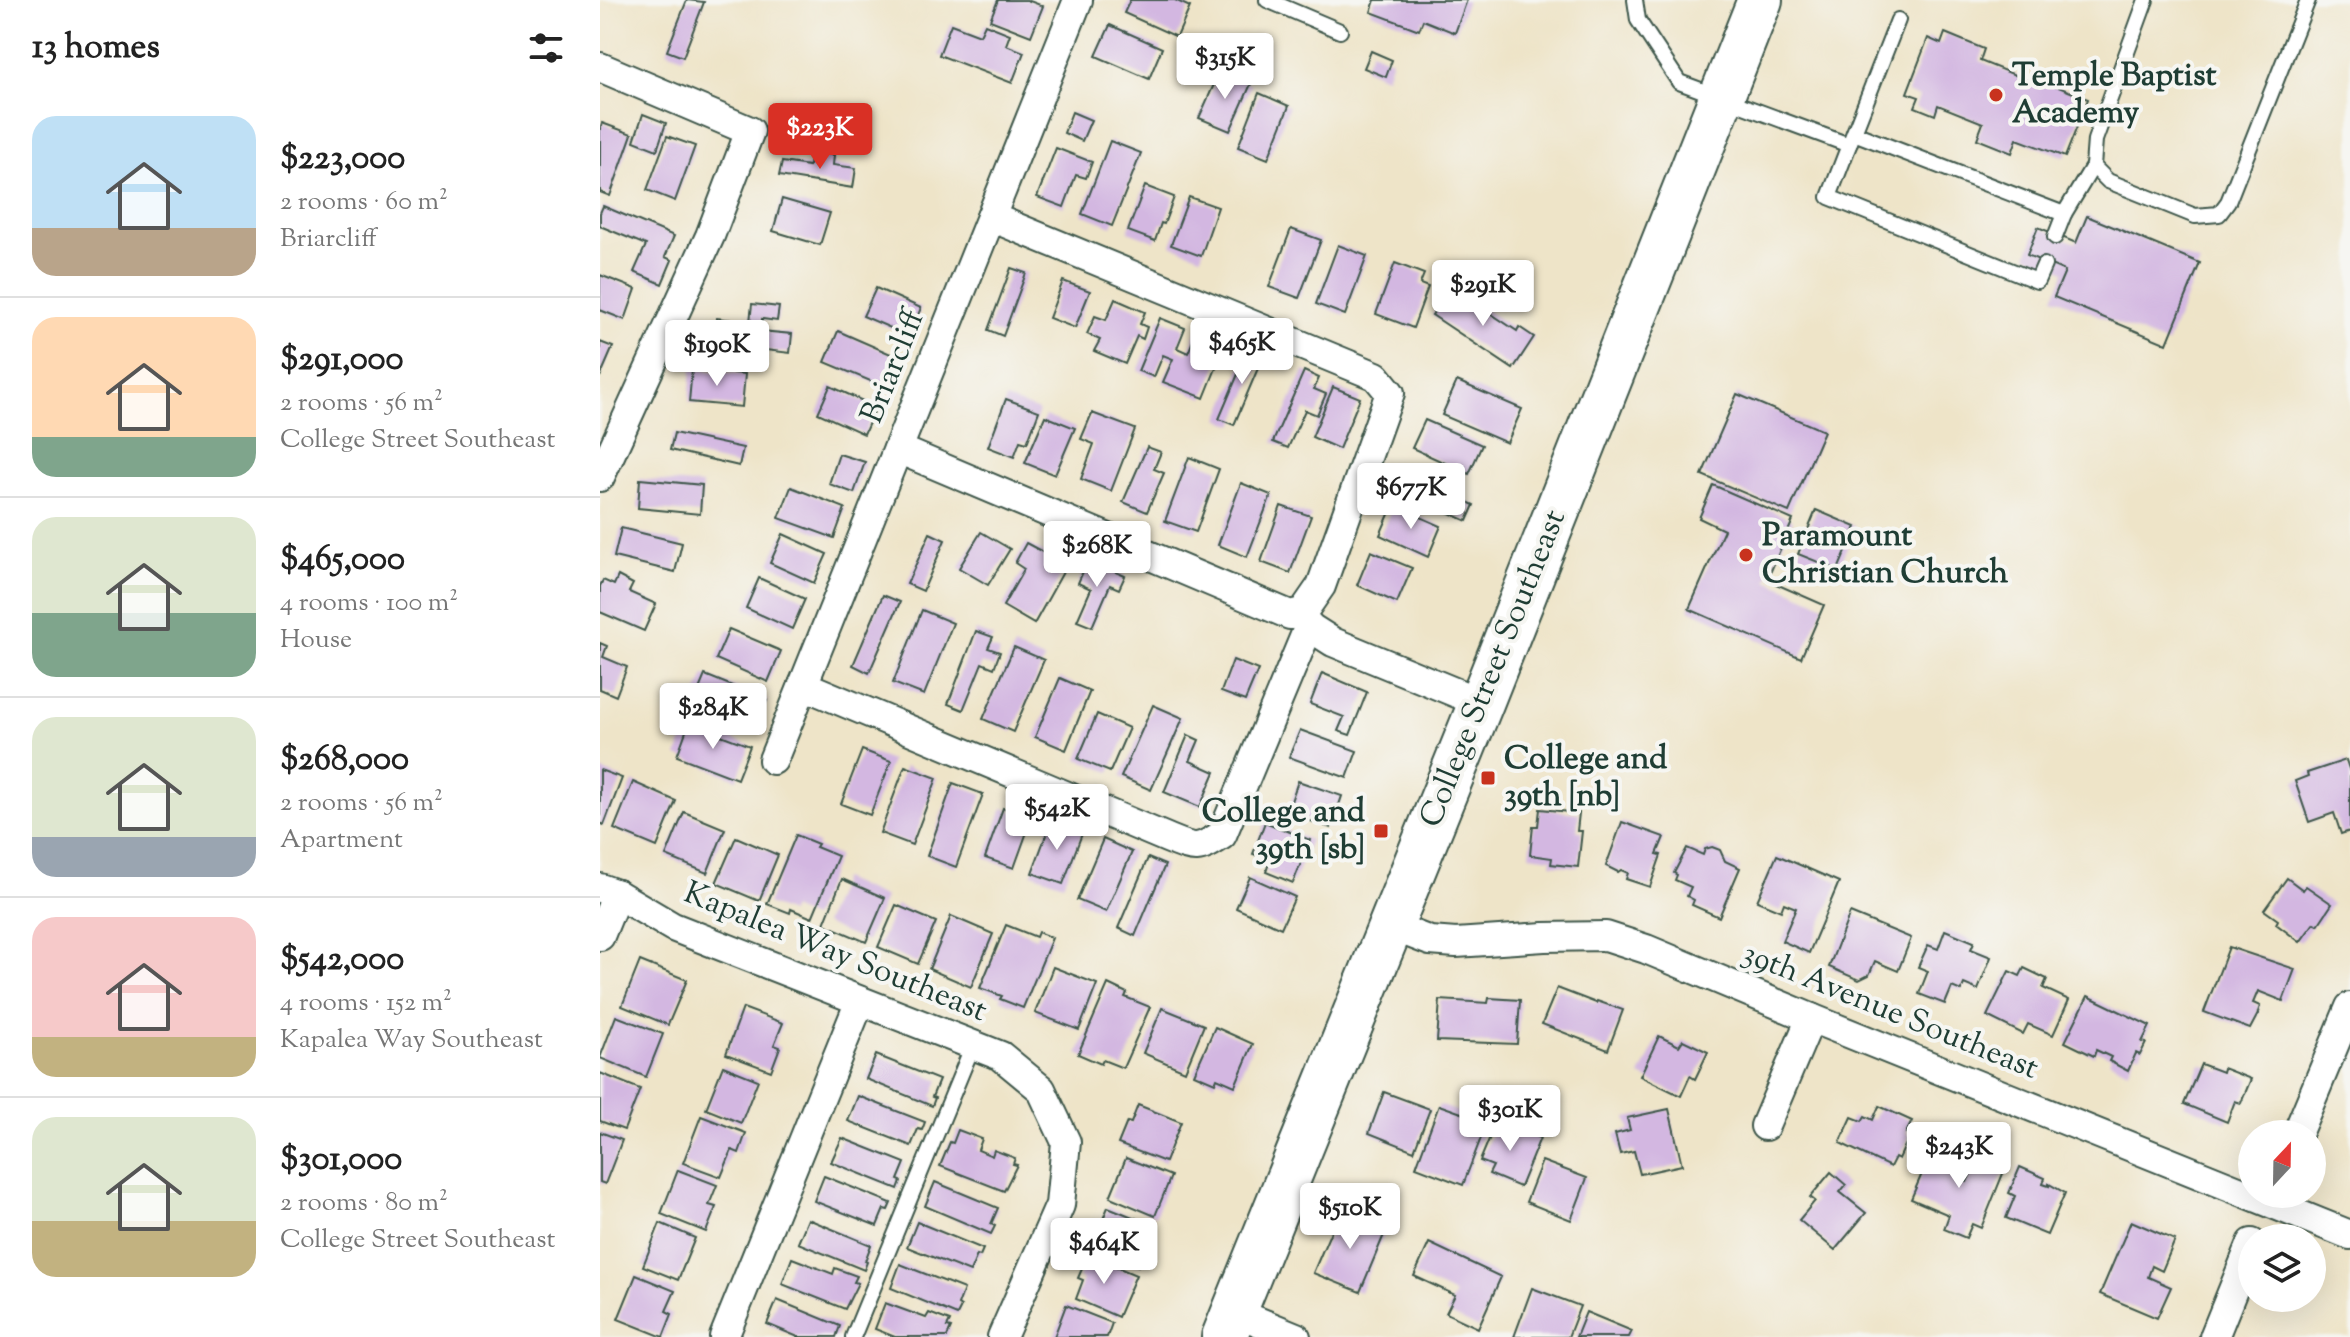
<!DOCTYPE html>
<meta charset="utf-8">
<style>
:root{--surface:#fff;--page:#f6f6f6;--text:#222;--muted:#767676;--line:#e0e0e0;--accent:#d93025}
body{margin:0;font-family:"Sorts Mill Goudy",serif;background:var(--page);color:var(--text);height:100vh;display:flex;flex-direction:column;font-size:30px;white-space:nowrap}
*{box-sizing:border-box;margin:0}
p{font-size:26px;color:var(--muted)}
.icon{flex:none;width:44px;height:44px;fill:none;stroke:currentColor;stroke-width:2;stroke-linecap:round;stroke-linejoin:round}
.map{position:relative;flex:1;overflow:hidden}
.side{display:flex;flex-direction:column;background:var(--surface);width:600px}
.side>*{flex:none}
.needle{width:52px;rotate:22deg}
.controls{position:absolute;left:1638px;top:1120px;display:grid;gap:16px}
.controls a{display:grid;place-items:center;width:88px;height:88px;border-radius:50%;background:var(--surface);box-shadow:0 8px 32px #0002;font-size:40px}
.price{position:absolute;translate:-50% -68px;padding:0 18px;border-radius:8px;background:#fff;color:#222;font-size:26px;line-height:52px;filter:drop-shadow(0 2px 4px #0008)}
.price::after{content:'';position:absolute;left:50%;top:48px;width:24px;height:18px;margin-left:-12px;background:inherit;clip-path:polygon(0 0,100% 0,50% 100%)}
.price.selected{background:var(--accent);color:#fff}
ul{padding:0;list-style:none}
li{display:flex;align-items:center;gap:24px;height:200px;padding:0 32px}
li+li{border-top:2px solid var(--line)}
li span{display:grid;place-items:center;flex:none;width:224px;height:160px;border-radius:24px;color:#555}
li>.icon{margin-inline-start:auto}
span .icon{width:96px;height:96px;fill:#fffc;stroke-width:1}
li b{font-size:34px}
h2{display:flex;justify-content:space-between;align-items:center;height:96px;padding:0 32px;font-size:34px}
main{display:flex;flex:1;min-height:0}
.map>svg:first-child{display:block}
.building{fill:#d3b7e1}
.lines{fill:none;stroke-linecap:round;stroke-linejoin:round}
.lane-casing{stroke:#3e564a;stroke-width:18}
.street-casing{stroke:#3e564a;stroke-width:32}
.primary-casing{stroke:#3e564a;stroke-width:48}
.lane{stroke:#fff;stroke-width:14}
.street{stroke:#fff;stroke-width:28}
.primary{stroke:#fff;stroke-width:44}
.poi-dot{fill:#c8321e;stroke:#f6f6f2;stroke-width:3}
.labels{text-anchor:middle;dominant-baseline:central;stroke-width:8;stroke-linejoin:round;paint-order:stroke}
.poi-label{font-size:32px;font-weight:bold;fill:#1f3d34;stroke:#f6f6f2;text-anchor:start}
.street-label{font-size:32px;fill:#1f3d34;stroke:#f6f6f2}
</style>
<main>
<section class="side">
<h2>13 homes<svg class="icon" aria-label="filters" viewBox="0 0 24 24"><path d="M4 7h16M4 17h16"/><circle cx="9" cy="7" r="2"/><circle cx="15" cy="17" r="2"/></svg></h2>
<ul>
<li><span style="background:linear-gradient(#bfe0f5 70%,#b9a48a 0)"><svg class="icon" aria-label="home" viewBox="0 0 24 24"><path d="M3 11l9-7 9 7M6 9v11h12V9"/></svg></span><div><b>$223,000</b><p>2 rooms · 60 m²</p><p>Briarcliff</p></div></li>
<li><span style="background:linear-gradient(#ffd9b3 75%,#7fa58c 0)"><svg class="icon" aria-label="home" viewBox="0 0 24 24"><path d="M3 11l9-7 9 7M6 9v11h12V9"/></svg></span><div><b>$291,000</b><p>2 rooms · 56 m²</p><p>College Street Southeast</p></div></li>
<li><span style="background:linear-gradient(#dfe7d0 60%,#7fa58c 0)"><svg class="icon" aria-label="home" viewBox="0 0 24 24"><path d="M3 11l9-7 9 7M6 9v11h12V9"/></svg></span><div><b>$465,000</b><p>4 rooms · 100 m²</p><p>House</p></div></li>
<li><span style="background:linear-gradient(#dfe7d0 75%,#9aa5b1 0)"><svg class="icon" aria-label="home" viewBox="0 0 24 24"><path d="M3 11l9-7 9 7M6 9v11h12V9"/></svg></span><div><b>$268,000</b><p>2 rooms · 56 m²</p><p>Apartment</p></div></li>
<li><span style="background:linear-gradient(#f6c9c9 75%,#c2b280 0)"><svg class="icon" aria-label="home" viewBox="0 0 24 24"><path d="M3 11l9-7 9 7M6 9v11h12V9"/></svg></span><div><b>$542,000</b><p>4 rooms · 152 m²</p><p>Kapalea Way Southeast</p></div></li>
<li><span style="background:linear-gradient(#dfe7d0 65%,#c2b280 0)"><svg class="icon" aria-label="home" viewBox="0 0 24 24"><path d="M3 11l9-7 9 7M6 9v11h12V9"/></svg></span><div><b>$301,000</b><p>2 rooms · 80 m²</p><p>College Street Southeast</p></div></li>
</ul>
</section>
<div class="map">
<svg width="1750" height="1337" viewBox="0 0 1750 1337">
<rect width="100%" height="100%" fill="#f6f6f2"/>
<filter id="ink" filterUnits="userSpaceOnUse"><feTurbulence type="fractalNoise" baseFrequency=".0125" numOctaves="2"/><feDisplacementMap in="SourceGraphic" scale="16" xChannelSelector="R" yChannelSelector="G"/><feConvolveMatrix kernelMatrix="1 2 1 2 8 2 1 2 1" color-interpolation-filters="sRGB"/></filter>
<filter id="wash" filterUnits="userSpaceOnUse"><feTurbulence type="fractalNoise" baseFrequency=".006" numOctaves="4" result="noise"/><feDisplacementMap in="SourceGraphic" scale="32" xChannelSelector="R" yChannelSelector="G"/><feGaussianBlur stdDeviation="1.8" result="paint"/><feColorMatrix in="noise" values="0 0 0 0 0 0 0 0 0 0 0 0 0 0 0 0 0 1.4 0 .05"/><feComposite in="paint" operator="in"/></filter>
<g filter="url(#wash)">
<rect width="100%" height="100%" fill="#eee4c8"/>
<g id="blocks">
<g class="building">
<polygon points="87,0 104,2 83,57 67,51"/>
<polygon points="398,0 427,0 443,6 431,36 390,20"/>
<polygon points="530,0 575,0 590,7 577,37 524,13"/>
<polygon points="775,0 867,0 855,33 823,20 819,30 771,12"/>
<polygon points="351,24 380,35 385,24 410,34 406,45 424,52 412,83 339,55"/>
<polygon points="510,25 562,48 549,79 496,56"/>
<polygon points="1345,33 1384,49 1380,61 1437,84 1439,79 1488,99 1465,157 1417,139 1412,153 1377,139 1383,123 1338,105 1335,115 1315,107 1319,97 1307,93 1328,38 1341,44"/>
<polygon points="771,51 792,60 786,77 764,68"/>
<polygon points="620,71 651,84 630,131 599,118"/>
<polygon points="659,93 689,106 668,159 638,147"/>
<polygon points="472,112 491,120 482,141 464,133"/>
<polygon points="43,114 66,123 57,150 34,141"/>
<polygon points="2,123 32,134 10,196 0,192 0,129"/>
<polygon points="67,136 95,146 75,201 47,190"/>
<polygon points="510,141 541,153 512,226 482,214"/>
<polygon points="456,148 492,162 486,178 476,175 464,207 437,197"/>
<polygon points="211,152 234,155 233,165 256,168 253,188 179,176 182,162 209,166"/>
<polygon points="545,186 574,197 564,224 561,223 555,241 528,231"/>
<polygon points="589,197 618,207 601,256 571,245"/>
<polygon points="182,199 230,213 220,245 173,231"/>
<polygon points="3,206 74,236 65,257 72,260 62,284 34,272 46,245 0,226 0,213"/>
<polygon points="1487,216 1600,263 1567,344 1454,297 1465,271 1427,255 1438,227 1476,243"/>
<polygon points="691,229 721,240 699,298 669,287"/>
<polygon points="738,245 767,256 745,315 716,304"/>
<polygon points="795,263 824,274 820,284 828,287 813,328 776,314"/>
<polygon points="411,268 426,273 403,336 388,330"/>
<polygon points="0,275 36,289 25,320 0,310"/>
<polygon points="463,281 490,291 475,328 449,318"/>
<polygon points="851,287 917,331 919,327 934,337 913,369 832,315"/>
<polygon points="276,288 321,308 309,336 263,316"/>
<polygon points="515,299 545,312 540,324 547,327 543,339 537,336 525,364 494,351 500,340 487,334 495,316 506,320"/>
<polygon points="152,304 179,307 177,321 162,319 161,331 192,334 190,353 115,344 117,318 150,322"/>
<polygon points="560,318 585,328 577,348 588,353 598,328 627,341 604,398 563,382 573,359 563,355 554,377 538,371"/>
<polygon points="238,331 300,358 287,388 225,362"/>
<polygon points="0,342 13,347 0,377"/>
<polygon points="649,348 664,354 634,425 619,419"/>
<polygon points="92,369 145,374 142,407 89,402"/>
<polygon points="704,371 719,378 714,389 726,394 717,415 705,410 688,448 673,442"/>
<polygon points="857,381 922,409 907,443 842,415"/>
<polygon points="230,386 276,407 264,434 218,413"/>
<polygon points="733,387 760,398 739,449 712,437"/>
<polygon points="1137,394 1224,431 1189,512 1102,475"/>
<polygon points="406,399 439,411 427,443 420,441 414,457 388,447"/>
<polygon points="492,413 535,429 511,491 481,479 494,444 481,439"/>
<polygon points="445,416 475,428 455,475 425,463"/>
<polygon points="825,420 882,445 869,474 812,448"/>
<polygon points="74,433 143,448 139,466 70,450"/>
<polygon points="547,447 561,452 554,469 564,473 547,512 523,502"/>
<polygon points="239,454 265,462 254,493 229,484"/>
<polygon points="589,457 619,469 596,532 565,521"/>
<polygon points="804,473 874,505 867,521 796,489"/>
<polygon points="40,479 102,485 100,514 38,508"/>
<polygon points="641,483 671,495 647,557 618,545"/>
<polygon points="1113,485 1193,520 1167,580 1224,605 1201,658 1089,609 1124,530 1099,518"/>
<polygon points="191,487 245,508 234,538 179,518"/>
<polygon points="793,505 841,526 828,557 780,535"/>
<polygon points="681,506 711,516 690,573 661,562"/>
<polygon points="1216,510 1256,527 1238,570 1198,554"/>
<polygon points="21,528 82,543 75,572 14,557"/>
<polygon points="381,532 410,549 388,585 359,568"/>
<polygon points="330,533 345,540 323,591 307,584"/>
<polygon points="183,534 227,554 214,583 170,563"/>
<polygon points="426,543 467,565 434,624 403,606 424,569 415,563"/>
<polygon points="771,551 812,568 797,603 757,585"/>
<polygon points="488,560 525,576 519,589 510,585 492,627 477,621 491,589 478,583"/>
<polygon points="18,576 33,584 29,592 56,604 44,631 0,612 0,586 3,580 14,585"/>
<polygon points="159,578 205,599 192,629 146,608"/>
<polygon points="283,595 300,602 269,673 253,665"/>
<polygon points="322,610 353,623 324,695 293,683"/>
<polygon points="129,629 181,651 168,682 116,659"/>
<polygon points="376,631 393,637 388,648 400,652 394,668 382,663 363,710 348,704"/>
<polygon points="0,643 7,646 3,657 27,667 16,696 0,689"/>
<polygon points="414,647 444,660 413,732 383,719"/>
<polygon points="633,660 658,670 645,701 621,692"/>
<polygon points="722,673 767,692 750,735 738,731 744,717 710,704"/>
<polygon points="105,675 167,700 155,730 93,704"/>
<polygon points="460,678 490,691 466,750 435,737"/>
<polygon points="553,705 583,718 551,790 521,777"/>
<polygon points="497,714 529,728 510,772 478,759"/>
<polygon points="89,723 150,746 137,779 77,756"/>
<polygon points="700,730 757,751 747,778 689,757"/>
<polygon points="588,735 599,740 590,761 615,772 600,807 564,792"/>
<polygon points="262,750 291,761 270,815 241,804"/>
<polygon points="1746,760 1750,772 1750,831 1741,834 1734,813 1709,822 1695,781 1708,776 1707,773"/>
<polygon points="305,766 337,778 312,845 280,833"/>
<polygon points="0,770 22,778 4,825 0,823"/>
<polygon points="698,781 742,796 731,828 687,813"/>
<polygon points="33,782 76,801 57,847 14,829"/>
<polygon points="353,783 383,794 356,867 327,856"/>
<polygon points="403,808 432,818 414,868 385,858"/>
<polygon points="940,809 979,813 977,831 982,831 978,867 951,864 952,858 930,855 933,826 938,826"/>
<polygon points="84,812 125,829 107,873 66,856"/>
<polygon points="452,819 483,831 463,884 432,873"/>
<polygon points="665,822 710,840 693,883 666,872 670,860 653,854"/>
<polygon points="1022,822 1064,837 1057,854 1061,855 1050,887 1026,879 1028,873 1021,870 1018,872 1006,866"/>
<polygon points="196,835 218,844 216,847 238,856 212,918 191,909 190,913 167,904"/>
<polygon points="136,837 178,855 159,901 116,883"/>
<polygon points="503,839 532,852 506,912 477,900"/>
<polygon points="1112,847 1120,850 1125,861 1140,868 1119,917 1092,905 1094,900 1087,896 1091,887 1075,880 1077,875 1074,873 1087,848 1103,855 1105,849"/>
<polygon points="1177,855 1239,882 1209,953 1182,941 1196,908 1184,903 1181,911 1157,901"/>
<polygon points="548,858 565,865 535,936 518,928"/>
<polygon points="650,877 695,897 681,928 636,908"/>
<polygon points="1687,878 1703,890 1706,886 1732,904 1718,925 1714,923 1700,942 1676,924 1678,920 1664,910"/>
<polygon points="242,879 285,898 266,942 224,924"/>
<polygon points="296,905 336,922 318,964 278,947"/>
<polygon points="1250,913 1311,938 1298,971 1275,961 1269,975 1259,980 1229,967"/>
<polygon points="351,916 393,934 371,987 329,969"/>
<polygon points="406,925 436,937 438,932 452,938 423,1008 400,999 402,996 380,988"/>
<polygon points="1345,930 1374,942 1371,949 1391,957 1378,990 1364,984 1361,991 1352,987 1345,1004 1319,994 1328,971 1318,967 1328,945 1338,949"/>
<polygon points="1629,947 1695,969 1683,1001 1658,991 1653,1003 1660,1006 1658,1012 1659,1012 1650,1029 1604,1012"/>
<polygon points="40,961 87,980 68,1025 22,1006"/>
<polygon points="453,967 497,984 479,1030 435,1013"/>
<polygon points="1424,968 1447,979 1443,988 1469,1000 1453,1035 1428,1024 1423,1034 1387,1016 1409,971 1420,976"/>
<polygon points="508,984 527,993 525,997 550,1007 523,1068 503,1060 501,1064 478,1054"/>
<polygon points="957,988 996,1003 997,1001 1023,1010 1008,1050 942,1024"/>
<polygon points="1488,996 1550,1026 1542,1042 1546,1043 1540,1055 1536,1053 1528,1071 1509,1061 1511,1057 1496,1050 1494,1056 1465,1042"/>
<polygon points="889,998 920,1000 917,1044 837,1041 840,1000 888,1003"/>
<polygon points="143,1008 183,1023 174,1045 180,1047 171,1071 126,1054"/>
<polygon points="562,1008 604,1025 585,1071 543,1053"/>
<polygon points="16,1016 63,1034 46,1077 0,1058"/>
<polygon points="615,1027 653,1044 635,1086 617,1078 615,1083 594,1074"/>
<polygon points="1059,1036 1079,1046 1083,1040 1108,1052 1095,1079 1090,1076 1081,1096 1040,1076"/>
<polygon points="276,1055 339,1080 332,1097 335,1098 332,1106 266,1079"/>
<polygon points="1601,1064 1622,1072 1623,1068 1651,1079 1641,1103 1635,1101 1627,1122 1584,1104"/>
<polygon points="123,1066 158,1080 141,1123 106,1109"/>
<polygon points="0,1073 40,1089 24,1130 0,1121"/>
<polygon points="784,1092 830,1109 814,1151 769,1133"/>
<polygon points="258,1096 325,1122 322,1130 318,1129 311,1146 248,1121"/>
<polygon points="538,1105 581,1122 565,1162 518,1144 527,1122 531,1123"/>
<polygon points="839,1105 887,1122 863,1185 816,1167"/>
<polygon points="1279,1106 1312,1121 1306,1133 1310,1135 1299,1159 1295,1157 1290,1167 1240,1143 1252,1117 1262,1121 1265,1116 1273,1120"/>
<polygon points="1069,1109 1082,1165 1040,1174 1034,1151 1020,1154 1015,1134 1030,1130 1027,1118"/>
<polygon points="101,1116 146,1133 139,1153 132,1150 121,1177 83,1163"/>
<polygon points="897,1120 940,1138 920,1187 889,1174 893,1166 880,1161"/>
<polygon points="358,1130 382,1139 378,1150 392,1156 394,1150 415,1158 413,1164 417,1165 404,1191 340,1166 350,1142 353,1143"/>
<polygon points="0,1132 22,1140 5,1184 0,1182"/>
<polygon points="242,1138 305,1163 298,1180 301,1181 298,1189 231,1162"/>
<polygon points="1333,1148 1369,1163 1362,1180 1367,1182 1379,1155 1406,1166 1381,1228 1372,1224 1366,1238 1344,1229 1349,1215 1311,1199"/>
<polygon points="526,1158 571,1176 555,1216 510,1197"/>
<polygon points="942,1161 987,1178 971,1220 926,1202"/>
<polygon points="1420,1167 1445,1178 1443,1184 1449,1186 1449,1184 1465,1193 1447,1235 1406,1218 1415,1196 1409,1193"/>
<polygon points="78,1170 117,1185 109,1205 116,1207 106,1232 61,1214"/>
<polygon points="1231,1172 1246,1185 1240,1192 1266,1213 1235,1250 1199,1220 1215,1201 1210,1197"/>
<polygon points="224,1176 291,1203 288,1210 284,1209 277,1226 214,1201"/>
<polygon points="335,1182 398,1208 391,1224 395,1226 391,1234 325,1206"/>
<polygon points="508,1207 555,1226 538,1266 495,1248 501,1232 498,1231"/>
<polygon points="740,1210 786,1230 760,1292 713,1273"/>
<polygon points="208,1219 271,1245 265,1261 267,1262 264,1270 198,1243"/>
<polygon points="1531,1221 1575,1240 1562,1271 1552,1266 1548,1277 1571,1287 1557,1318 1500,1294"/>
<polygon points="317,1222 383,1249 380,1256 377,1255 370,1272 307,1247"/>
<polygon points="60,1223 95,1238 78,1280 43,1266"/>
<polygon points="829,1243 901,1277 878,1328 846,1313 855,1295 814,1276"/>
<polygon points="488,1255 536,1275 518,1317 476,1299 483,1280 478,1278"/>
<polygon points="192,1258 233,1274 235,1268 257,1276 254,1282 258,1283 245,1309 182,1284"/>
<polygon points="300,1264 364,1289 358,1305 361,1307 357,1315 291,1288"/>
<polygon points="36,1275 75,1291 66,1311 72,1314 63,1337 18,1319"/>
<polygon points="932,1288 980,1306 968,1337 914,1337"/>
<polygon points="177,1300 240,1326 236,1337 198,1337 167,1324"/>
<polygon points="285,1303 326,1318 329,1313 350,1321 347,1327 351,1328 347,1337 295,1337 275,1329"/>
<polygon points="466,1305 512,1323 507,1337 454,1337"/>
<polygon points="986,1312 1032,1331 1029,1337 976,1337"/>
</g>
</g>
</g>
<g filter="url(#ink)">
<use href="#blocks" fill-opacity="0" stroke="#3e564a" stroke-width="2"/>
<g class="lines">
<defs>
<g id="lane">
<polyline points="667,0 740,31"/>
<polyline points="1035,0 1038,20 1079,82 1249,145 1298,20"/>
<polyline points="1546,0 1495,140 1493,166 1508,181 1595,216 1619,214 1628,202 1708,0"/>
<polyline points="1254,133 1464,214 1455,237"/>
<polyline points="1249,145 1229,197 1437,281 1444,265"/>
<polyline points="1464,214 1493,166"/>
<polyline points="253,1337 373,1045"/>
</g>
<g id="street">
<polyline points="0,67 150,131 110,236 0,477"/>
<polyline points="298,449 690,615 703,612 721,586 790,393 776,376 391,217"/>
<polyline points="698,614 711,628 733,642 881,703"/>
<path d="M203,685l364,153c27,11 29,14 55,-3l87,-209"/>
<polyline points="173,760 478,0"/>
<polyline points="0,888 17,894 73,927 401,1056 441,1089 466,1142 460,1205 402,1337"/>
<polyline points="791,926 830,941 856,943 944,937 1006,936 1046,949 1211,1018 1750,1235"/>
<polyline points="0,936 17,894"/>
<polyline points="1165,1126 1211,1018"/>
<polyline points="1697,1134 1750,1007"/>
<polyline points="635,1312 696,1337"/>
<polyline points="124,1337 260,1001"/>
<polyline points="1614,1337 1652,1243"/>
</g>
<polyline id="primary" points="624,1337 881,703 1160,0"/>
</defs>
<use href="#lane" class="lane-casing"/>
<use href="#street" class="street-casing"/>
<use href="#primary" class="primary-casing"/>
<use href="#lane" class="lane"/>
<use href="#street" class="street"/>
<use href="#primary" class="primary"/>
</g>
</g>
<g class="poi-dot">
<circle cx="1396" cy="95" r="8"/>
<circle cx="1146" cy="555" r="8"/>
<rect x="880" y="770" width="16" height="16" rx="4"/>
<rect x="773" y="823" width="16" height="16" rx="4"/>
</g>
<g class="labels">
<g class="poi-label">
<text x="1412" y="77">Temple Baptist<tspan x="1412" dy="37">Academy</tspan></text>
<text x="1162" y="537">Paramount<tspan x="1162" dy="37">Christian Church</tspan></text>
<text x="904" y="760">College and<tspan x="904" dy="37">39th [nb]</tspan></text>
<text x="765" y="813" text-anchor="end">College and<tspan x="765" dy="37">39th [sb]</tspan></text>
</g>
<g class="street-label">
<text transform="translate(294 367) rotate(-68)">Briarcliff</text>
<text transform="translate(894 669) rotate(-68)">College Street Southeast</text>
<text transform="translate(235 953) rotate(22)">Kapalea Way Southeast</text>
<text transform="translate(1290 1012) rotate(22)">39th Avenue Southeast</text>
</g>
</g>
</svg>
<div class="controls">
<a><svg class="needle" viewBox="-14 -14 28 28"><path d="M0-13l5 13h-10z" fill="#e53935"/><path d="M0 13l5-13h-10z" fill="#767676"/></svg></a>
<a><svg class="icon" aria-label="layers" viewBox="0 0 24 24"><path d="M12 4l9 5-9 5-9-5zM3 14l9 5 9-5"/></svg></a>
</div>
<b class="price" style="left:625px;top:101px">$315K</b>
<b class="price selected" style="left:220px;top:171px">$223K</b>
<b class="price" style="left:883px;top:328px">$291K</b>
<b class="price" style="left:642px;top:386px">$465K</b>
<b class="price" style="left:117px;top:388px">$190K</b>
<b class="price" style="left:811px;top:531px">$677K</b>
<b class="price" style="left:497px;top:589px">$268K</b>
<b class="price" style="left:113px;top:751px">$284K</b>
<b class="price" style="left:457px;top:852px">$542K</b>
<b class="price" style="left:910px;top:1153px">$301K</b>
<b class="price" style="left:1359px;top:1190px">$243K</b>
<b class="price" style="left:750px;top:1251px">$510K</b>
<b class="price" style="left:504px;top:1286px">$464K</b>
</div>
</main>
